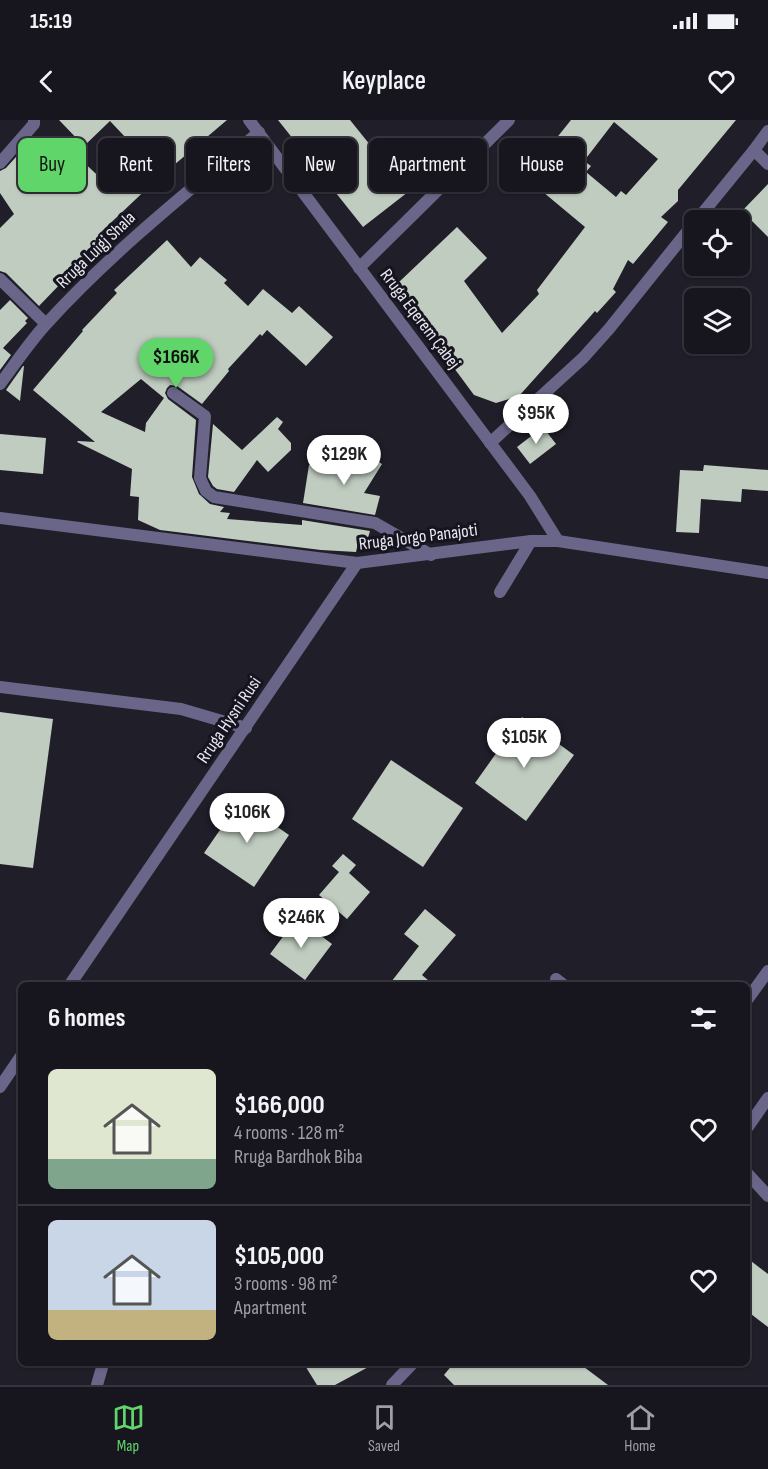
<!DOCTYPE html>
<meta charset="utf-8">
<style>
:root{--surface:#17161f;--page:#201f28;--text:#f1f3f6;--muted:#9e9fa4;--line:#36353d;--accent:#60d56a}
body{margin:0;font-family:"Sofia Sans Condensed",sans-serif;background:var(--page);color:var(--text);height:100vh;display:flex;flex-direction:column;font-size:22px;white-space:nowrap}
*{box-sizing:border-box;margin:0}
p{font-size:20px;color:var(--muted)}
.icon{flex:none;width:33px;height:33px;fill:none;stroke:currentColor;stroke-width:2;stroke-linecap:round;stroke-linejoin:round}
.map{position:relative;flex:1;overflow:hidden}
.sheet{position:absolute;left:18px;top:862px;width:732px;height:384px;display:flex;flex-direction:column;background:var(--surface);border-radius:9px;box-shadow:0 2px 4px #0004,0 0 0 2px var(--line)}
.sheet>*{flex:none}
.hud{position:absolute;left:18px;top:18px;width:732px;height:54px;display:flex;gap:12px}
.tools{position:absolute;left:684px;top:90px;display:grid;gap:12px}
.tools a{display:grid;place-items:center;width:66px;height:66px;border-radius:9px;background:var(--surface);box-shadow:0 2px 4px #0004,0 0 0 2px var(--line);font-size:30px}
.price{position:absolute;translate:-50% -51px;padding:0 14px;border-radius:21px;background:#fff;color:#222;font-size:20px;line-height:39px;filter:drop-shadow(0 2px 3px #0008)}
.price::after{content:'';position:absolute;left:50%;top:36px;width:18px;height:14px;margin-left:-9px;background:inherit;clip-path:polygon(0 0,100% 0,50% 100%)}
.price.active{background:var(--accent);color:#111}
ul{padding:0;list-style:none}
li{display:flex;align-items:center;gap:18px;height:150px;padding:0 30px}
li+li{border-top:2px solid var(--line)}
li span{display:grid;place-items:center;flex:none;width:168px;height:120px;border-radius:9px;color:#555}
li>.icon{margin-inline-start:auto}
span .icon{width:72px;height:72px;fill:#fffc;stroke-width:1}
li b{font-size:26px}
h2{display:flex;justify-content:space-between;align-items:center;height:72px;padding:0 30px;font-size:26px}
.tag{padding:0 21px;border-radius:9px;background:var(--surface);box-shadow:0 2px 4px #0004,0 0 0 2px var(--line);font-size:21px;line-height:54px}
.tag.active{background:var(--accent);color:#111}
.status{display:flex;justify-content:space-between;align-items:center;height:42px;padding:0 30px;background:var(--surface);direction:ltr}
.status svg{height:16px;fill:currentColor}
header{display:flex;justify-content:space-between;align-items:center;height:78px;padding:0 30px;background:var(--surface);font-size:27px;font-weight:600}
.menu{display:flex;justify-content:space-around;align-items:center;height:84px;border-top:2px solid var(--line);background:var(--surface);font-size:16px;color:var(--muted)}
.menu a{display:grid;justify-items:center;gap:3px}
.menu .active{color:var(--accent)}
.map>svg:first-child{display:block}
.building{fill:#c0ccc0;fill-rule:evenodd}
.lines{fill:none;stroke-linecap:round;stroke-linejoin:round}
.service{stroke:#6a6689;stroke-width:12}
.minor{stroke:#6a6689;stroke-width:12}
.tertiary{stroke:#6a6689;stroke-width:12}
.labels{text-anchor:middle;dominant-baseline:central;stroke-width:6;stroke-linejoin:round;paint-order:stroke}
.street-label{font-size:18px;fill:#e8e8f0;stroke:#16151f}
</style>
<div class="status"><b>15:19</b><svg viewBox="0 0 49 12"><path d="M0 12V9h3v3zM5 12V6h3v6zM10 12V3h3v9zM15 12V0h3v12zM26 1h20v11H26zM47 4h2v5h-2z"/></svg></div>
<header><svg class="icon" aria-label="back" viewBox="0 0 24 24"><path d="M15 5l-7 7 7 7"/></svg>Keyplace<svg class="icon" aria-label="heart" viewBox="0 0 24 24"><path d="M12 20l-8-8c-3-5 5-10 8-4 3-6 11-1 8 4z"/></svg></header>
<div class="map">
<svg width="768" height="1265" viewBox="0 0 768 1265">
<rect width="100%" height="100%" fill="#1f1e29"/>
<g class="building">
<polygon points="59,0 227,0 154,62 100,113 107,120 95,132 93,130 39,186 6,153 0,151 0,108 14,94 0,73 0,51 6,48 24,28 56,59 77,36 110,67 143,36 110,1 84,26"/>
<polygon points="278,0 350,0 408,72 363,107"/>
<path d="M571,0h165l-58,70v11l-17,16 7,5 -35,42 -5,-4 -15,29 3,3 -19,21 -2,-2 -7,8 -69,77 -23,7 -22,-8 -74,-100 -2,-12 59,-56 30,31 -23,23 38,52 37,-39 -2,-4 48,-63 -48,-40 2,-3 -12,-9zM614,2l44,37 -32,36 -5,-4 -5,6 -30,-25 5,-6 -7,-5z"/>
<polygon points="768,64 768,117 742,91"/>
<path d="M167,120l24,27 9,-10 27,23 -3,3 24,23 15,-17 29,24 7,-7 34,31 -27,29 -39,-36 -5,6 -2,-2 -32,35 1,2 -27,33 -25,-18 -7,-1 -3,3 -2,5 3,6 28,21 -4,57 7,17 11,10 14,3 -4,5 10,1 -3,6 75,6v-5l68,11 -3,10 -8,-2 -3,13 -35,-2 -161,-20 -22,-10 1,-23 -9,-1 2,-27 -55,-27 1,-1 17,1 -62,-52 50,-59 -1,-1 35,-37 -3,-3zM141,259l23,19 -18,25 -1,9 -44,-20z"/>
<polygon points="10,180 28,198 25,201 27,203 3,228 11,235 0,250 0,190"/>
<polygon points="23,246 24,246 20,281 6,270"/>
<polygon points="277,297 283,302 278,309 291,323 291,330 268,352 257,340 234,372 217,369 213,366 208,357 213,304 242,330"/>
<polygon points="543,307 556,324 530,344 517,327"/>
<polygon points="0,314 46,318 43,354 0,350"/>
<polygon points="359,329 382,344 364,373 380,376 375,395 303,383 309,345 343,353"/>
<polygon points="704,345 768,350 768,371 742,369 741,382 701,379 699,413 676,412 680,350 703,351"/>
<polygon points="0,592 53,599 33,748 0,744"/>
<polygon points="522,597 574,635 526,701 475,663"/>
<polygon points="391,640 463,688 423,747 352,699"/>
<polygon points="240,681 289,715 254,767 204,733"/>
<polygon points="343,734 356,745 349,753 370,772 347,799 319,775 339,752 332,746"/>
<polygon points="425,789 456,815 422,855 435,866 388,866 419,826 404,814"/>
<polygon points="297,798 332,824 305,860 270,834"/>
<polygon points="747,1138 768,1154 768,1207 747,1191"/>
<polygon points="304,1244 374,1244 335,1265 317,1265"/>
<polygon points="453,1244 580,1244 608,1265 454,1265 444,1255"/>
</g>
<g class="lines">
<g class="service">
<polyline points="754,30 768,11"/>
<polyline points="500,472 531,421"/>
<polyline points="0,567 181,589 246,608"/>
<polyline points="556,859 565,866"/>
<polyline points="69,866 357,443"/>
<polyline points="747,880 768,851"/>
<polyline points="0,967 21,936"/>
<polyline points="747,1053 768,1076"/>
</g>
<g class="minor">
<polyline points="249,0 530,376 558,421"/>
<polyline points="0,43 34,4 34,0"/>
<polyline points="697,100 754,30 768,44"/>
<polyline points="359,148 509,0"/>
<polyline points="0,159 46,204"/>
<path d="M0,264c16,-21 30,-43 48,-62 64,-70 138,-129 211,-190"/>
<polyline points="173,273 205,296 200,358 206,371 214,377 375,403 431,435"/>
<polyline points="490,323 583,238 609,209 694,103"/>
<polyline points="0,398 357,443 531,421 558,421 768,453"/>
<polyline points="97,1265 103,1244"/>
</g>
<g class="tertiary">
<polyline points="747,1008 768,978"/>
<polyline points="392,1265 412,1244"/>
</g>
</g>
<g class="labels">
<g class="street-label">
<text transform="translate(96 130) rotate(-44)">Rruga Luigj Shala</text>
<text transform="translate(420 199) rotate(53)">Rruga Eqerem Çabej</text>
<text transform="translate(418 417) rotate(-7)">Rruga Jorgo Panajoti</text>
<text transform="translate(229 600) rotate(-56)">Rruga Hysni Rusi</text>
</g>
</g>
</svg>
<div class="tools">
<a><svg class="icon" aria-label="locate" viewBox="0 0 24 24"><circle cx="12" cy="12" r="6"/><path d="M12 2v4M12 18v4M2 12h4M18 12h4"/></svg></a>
<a><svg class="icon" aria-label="layers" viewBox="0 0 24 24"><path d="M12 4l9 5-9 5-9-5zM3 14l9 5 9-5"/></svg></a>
</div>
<b class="price active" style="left:176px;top:269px">$166K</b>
<b class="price" style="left:536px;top:325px">$95K</b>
<b class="price" style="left:344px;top:366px">$129K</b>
<b class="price" style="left:524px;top:649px">$105K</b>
<b class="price" style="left:247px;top:724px">$106K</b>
<b class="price" style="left:301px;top:829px">$246K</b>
<div class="hud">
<a class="tag active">Buy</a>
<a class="tag">Rent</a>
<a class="tag">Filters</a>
<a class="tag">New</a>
<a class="tag">Apartment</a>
<a class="tag">House</a>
</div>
<section class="sheet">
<h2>6 homes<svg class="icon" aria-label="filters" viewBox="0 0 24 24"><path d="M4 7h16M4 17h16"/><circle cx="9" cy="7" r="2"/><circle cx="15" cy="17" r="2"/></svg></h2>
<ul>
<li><span style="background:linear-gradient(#dfe7d0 75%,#7fa58c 0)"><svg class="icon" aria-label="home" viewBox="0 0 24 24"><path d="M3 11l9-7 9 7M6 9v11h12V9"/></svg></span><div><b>$166,000</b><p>4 rooms · 128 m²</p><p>Rruga Bardhok Biba</p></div><svg class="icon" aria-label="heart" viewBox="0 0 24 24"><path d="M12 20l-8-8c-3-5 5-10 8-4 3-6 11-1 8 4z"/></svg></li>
<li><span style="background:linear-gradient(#c9d6e8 75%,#c2b280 0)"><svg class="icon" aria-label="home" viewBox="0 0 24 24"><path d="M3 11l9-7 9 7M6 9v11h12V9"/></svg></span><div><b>$105,000</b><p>3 rooms · 98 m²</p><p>Apartment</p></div><svg class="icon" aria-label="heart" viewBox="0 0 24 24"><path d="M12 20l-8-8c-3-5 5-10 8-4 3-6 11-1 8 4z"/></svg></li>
</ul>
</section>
</div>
<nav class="menu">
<a class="active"><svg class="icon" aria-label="map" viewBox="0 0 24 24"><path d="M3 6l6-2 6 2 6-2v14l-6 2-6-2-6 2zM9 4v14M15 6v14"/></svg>Map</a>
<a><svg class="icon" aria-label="saved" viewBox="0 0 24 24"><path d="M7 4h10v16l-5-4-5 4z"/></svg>Saved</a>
<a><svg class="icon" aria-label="home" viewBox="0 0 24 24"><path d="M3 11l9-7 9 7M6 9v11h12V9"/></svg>Home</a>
</nav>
